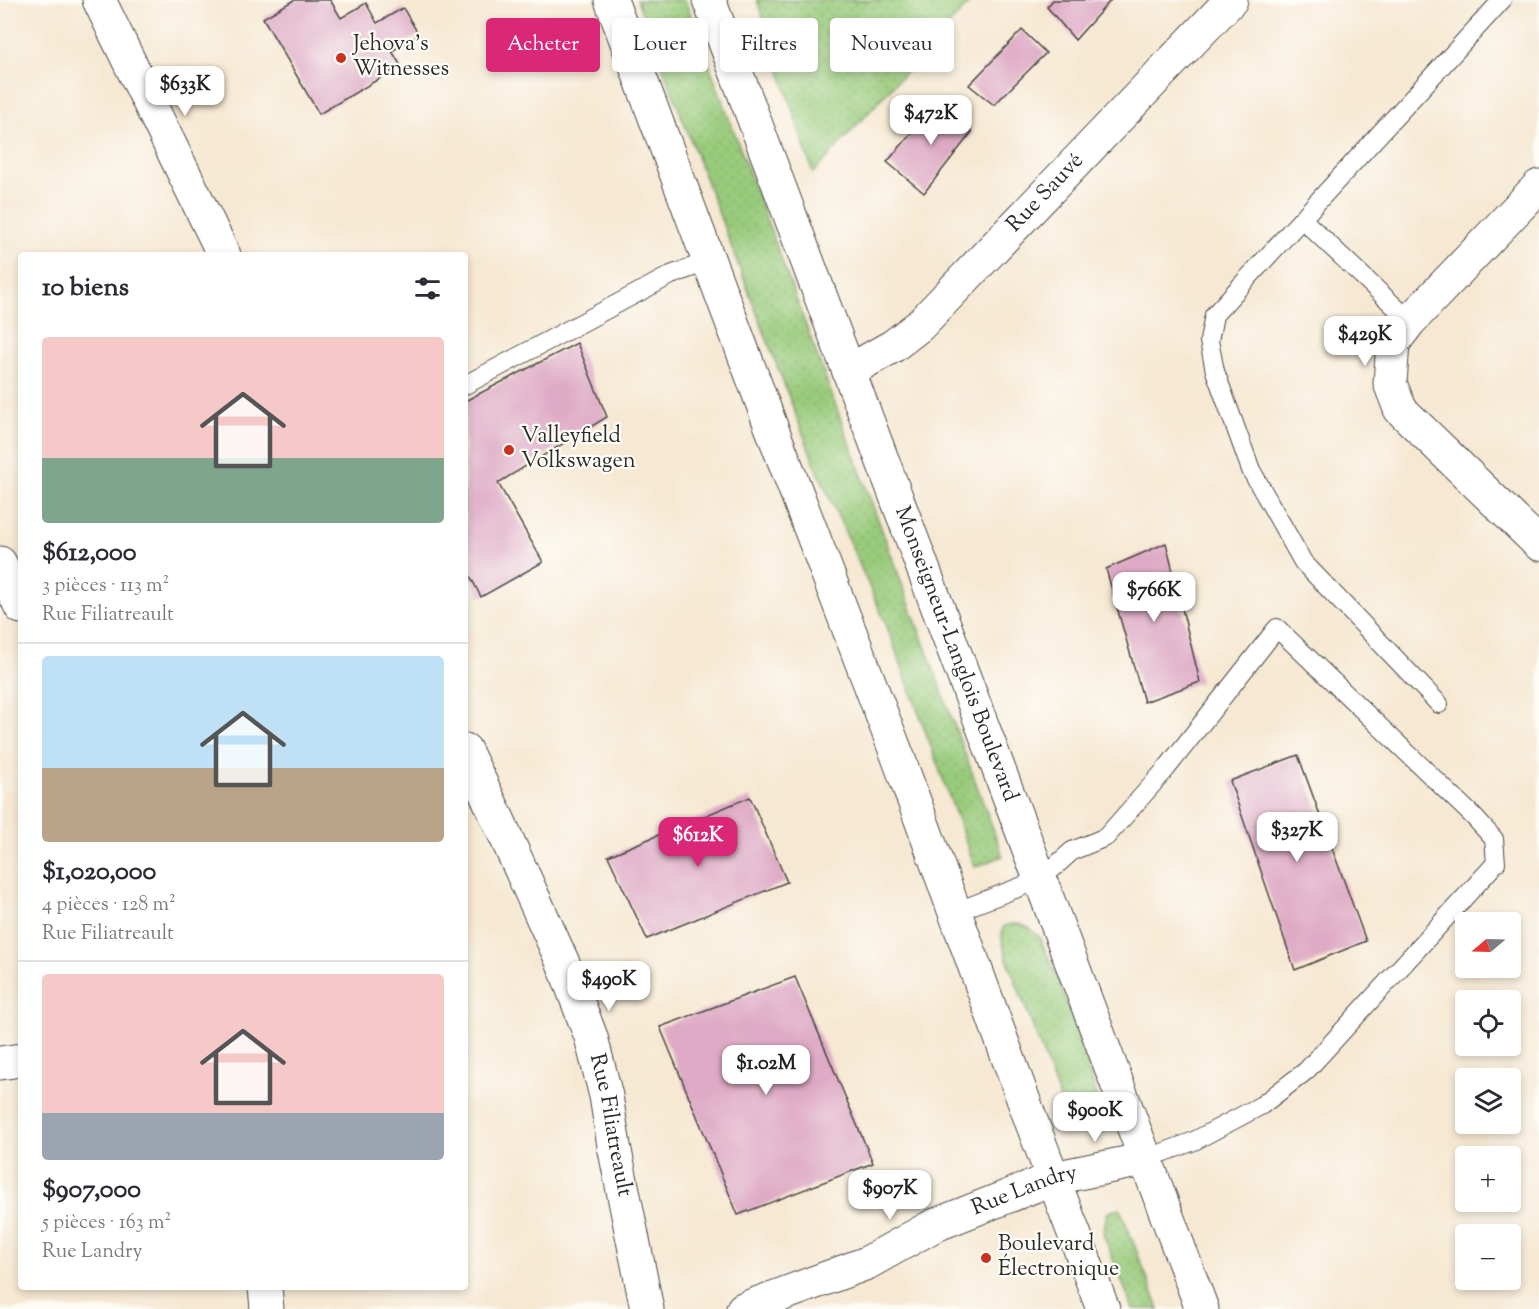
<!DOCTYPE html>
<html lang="fr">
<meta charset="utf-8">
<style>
:root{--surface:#fff;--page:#f2f2f3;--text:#2b2b33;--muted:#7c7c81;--line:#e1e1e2;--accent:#db2777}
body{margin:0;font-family:"Sorts Mill Goudy",serif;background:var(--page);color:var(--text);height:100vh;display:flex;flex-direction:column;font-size:22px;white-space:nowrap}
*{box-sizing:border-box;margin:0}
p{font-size:20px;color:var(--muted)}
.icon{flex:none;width:33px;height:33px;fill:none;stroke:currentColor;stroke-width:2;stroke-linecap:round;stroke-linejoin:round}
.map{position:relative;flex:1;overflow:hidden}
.drawer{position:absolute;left:18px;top:252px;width:450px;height:1038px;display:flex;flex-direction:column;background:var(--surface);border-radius:6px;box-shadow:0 3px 9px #0003}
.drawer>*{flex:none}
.guide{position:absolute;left:486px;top:18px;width:570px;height:54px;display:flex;gap:12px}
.needle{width:39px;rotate:251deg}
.fabs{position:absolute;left:1455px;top:912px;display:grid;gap:12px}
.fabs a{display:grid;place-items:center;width:66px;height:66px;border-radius:6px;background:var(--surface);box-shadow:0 3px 9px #0003;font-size:30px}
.price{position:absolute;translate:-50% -51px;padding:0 14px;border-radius:12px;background:#fff;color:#222;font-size:20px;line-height:39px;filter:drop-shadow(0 2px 3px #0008)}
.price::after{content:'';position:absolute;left:50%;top:36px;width:18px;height:14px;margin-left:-9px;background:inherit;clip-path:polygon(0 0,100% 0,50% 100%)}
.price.selected{background:var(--accent);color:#fff}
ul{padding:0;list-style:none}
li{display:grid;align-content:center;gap:12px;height:318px;padding:0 24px}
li+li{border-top:2px solid var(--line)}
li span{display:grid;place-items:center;height:186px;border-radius:6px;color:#555}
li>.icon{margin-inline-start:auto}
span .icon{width:108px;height:108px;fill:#fffc;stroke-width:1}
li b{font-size:26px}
h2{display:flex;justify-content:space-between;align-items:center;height:72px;padding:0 24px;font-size:26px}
.pill{padding:0 21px;border-radius:6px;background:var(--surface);box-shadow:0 3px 9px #0003;font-size:21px;line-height:54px}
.pill.selected{background:var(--accent);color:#fff}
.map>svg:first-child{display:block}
.grass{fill:url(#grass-dots);stroke:#627b53;stroke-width:1.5}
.building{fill:#deaac5}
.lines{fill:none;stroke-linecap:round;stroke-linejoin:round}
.service-casing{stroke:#494744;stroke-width:20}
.minor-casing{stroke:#494744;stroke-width:35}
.trunk-casing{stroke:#494744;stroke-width:35}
.service{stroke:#fff;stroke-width:18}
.minor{stroke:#fff;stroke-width:33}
.trunk{stroke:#fff;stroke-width:33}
.poi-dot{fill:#c8321e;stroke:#fdfcf7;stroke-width:2}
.labels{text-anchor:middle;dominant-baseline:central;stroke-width:4.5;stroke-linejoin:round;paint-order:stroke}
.poi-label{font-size:22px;fill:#2b2b2b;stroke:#fdfcf7;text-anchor:start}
.street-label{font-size:22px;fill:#2b2b2b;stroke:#fdfcf7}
</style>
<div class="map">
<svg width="1539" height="1309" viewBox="0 0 1539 1309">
<defs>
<pattern id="grass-dots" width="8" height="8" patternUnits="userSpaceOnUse" patternTransform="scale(1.5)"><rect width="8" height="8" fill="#99cb7b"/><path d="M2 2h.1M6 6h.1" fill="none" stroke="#84ae6a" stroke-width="1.8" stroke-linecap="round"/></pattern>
</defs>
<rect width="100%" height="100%" fill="#fdfcf7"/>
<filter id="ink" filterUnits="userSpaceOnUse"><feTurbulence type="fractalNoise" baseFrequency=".0167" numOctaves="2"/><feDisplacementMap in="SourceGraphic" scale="12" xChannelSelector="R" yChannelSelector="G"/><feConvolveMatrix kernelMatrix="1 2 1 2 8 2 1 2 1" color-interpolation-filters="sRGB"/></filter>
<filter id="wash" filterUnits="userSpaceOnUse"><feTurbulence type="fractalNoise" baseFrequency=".008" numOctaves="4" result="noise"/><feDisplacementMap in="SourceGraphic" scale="24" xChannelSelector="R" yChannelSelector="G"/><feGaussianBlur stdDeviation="1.35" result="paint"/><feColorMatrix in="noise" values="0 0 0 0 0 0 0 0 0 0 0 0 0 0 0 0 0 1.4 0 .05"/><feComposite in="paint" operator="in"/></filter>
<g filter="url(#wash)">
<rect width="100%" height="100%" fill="#f6e8d2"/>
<g class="grass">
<polygon points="637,0 685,0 1003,856 975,867 886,624 815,465"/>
<polygon points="757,0 972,0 813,173"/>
<path d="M1012,924h7l10,4 10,8 20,45 32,94 6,26 1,12 -2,9 -5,7c-19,4 -25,-16 -31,-30l-54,-143 -4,-17v-7l2,-6z"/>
<polygon points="1120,1208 1159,1309 1133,1309 1103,1234 1107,1213"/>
</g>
<g id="blocks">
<g class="building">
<polygon points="294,0 330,0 341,18 366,3 377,23 403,8 419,35 392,51 401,66 319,114 263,18"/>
<polygon points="1053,0 1111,0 1075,40 1047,7"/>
<polygon points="1022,30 1046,53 994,105 969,85"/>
<polygon points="942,98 972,132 924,193 887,162"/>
<polygon points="577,343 607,417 498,483 543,562 481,597 465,566 465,401"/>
<polygon points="1166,543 1200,682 1144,702 1106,569"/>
<polygon points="1298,755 1366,941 1295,970 1230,781"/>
<polygon points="750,797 787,882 647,939 608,856"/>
<polygon points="795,977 873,1163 738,1215 660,1027"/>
</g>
</g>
</g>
<g filter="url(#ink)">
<use href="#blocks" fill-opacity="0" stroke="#494744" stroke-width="1.5"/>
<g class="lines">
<defs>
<g id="service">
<polyline points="1302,219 1410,321"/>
<polyline points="465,385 671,275 709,261"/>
<polyline points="1439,704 1303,562 1251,470 1215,371 1209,341 1214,315 1502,0"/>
<polyline points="955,912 1041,879 1072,851 1106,837 1166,769 1277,628 1473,816 1494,839 1496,863 1306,1071 1262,1105 1194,1141 1146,1159"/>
</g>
<g id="minor">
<polyline points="99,0 224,255"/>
<polyline points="1539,186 1410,321 1393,343 1390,383 1400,409 1539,544"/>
<path id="s1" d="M849,371l44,-25 26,-20 312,-326"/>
<polyline points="0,563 21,607"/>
<path id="s2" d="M465,750l32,67 66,146 28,74 15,59 8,50 33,163"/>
<polyline points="0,1063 21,1060"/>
<polyline points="265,1287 267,1309"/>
<path id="s3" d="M743,1309l124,-46 66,-37 121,-48 92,-19"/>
</g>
<g id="trunk">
<polyline points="611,0 772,429 898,757 1032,1123 1103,1309"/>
<path id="s4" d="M709,0l493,1309"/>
</g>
</defs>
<use href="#service" class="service-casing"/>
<use href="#minor" class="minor-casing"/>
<use href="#trunk" class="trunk-casing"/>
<use href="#service" class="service"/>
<use href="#minor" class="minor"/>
<use href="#trunk" class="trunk"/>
</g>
</g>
<g class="poi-dot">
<circle cx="341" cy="58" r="6"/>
<circle cx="509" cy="450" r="6"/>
<circle cx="986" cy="1258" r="6"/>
</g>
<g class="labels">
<g class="poi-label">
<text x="353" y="45">Jehova's<tspan x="353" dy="25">Witnesses</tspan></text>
<text x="521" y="437">Valleyfield<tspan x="521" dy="25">Volkswagen</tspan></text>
<text x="998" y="1245">Boulevard<tspan x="998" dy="25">Électronique</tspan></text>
</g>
<g class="street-label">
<text stroke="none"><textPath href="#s1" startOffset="267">Rue Sauvé</textPath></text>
<text stroke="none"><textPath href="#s4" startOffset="699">Monseigneur-Langlois Boulevard</textPath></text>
<text stroke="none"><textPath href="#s2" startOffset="404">Rue Filiatreault</textPath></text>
<text stroke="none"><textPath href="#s3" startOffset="306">Rue Landry</textPath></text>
</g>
</g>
</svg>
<div class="fabs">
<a><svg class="needle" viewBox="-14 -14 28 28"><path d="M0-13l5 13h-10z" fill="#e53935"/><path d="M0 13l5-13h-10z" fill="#7c7c81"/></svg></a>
<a><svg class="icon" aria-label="locate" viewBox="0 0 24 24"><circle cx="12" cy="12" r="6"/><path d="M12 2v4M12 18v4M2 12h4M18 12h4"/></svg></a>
<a><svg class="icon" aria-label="layers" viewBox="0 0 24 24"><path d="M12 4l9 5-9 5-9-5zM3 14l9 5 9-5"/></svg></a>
<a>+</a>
<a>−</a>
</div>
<b class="price" style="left:185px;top:117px">$633K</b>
<b class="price" style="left:931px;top:146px">$472K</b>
<b class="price" style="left:1365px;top:367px">$429K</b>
<b class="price" style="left:1154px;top:623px">$766K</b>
<b class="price" style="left:1297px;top:863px">$327K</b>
<b class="price selected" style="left:698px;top:868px">$612K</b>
<b class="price" style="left:609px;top:1012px">$490K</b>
<b class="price" style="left:766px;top:1096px">$1.02M</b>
<b class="price" style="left:1095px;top:1143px">$900K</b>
<b class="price" style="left:890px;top:1221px">$907K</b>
<div class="guide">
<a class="pill selected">Acheter</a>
<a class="pill">Louer</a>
<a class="pill">Filtres</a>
<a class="pill">Nouveau</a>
</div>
<section class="drawer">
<h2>10 biens<svg class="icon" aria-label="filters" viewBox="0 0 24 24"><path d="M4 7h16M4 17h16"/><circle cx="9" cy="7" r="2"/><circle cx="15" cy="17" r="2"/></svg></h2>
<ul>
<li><span style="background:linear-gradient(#f6c9c9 65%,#7fa58c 0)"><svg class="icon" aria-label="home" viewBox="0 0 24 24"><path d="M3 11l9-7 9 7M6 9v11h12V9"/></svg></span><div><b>$612,000</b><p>3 pièces · 113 m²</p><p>Rue Filiatreault</p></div></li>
<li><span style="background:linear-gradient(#bfe0f5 60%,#b9a48a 0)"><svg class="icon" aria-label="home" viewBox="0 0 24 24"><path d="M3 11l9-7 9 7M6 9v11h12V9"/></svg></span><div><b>$1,020,000</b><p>4 pièces · 128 m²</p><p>Rue Filiatreault</p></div></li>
<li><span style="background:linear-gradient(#f6c9c9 75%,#9aa5b1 0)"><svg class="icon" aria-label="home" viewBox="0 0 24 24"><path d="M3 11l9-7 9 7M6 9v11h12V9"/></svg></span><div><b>$907,000</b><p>5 pièces · 163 m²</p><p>Rue Landry</p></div></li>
</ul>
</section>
</div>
